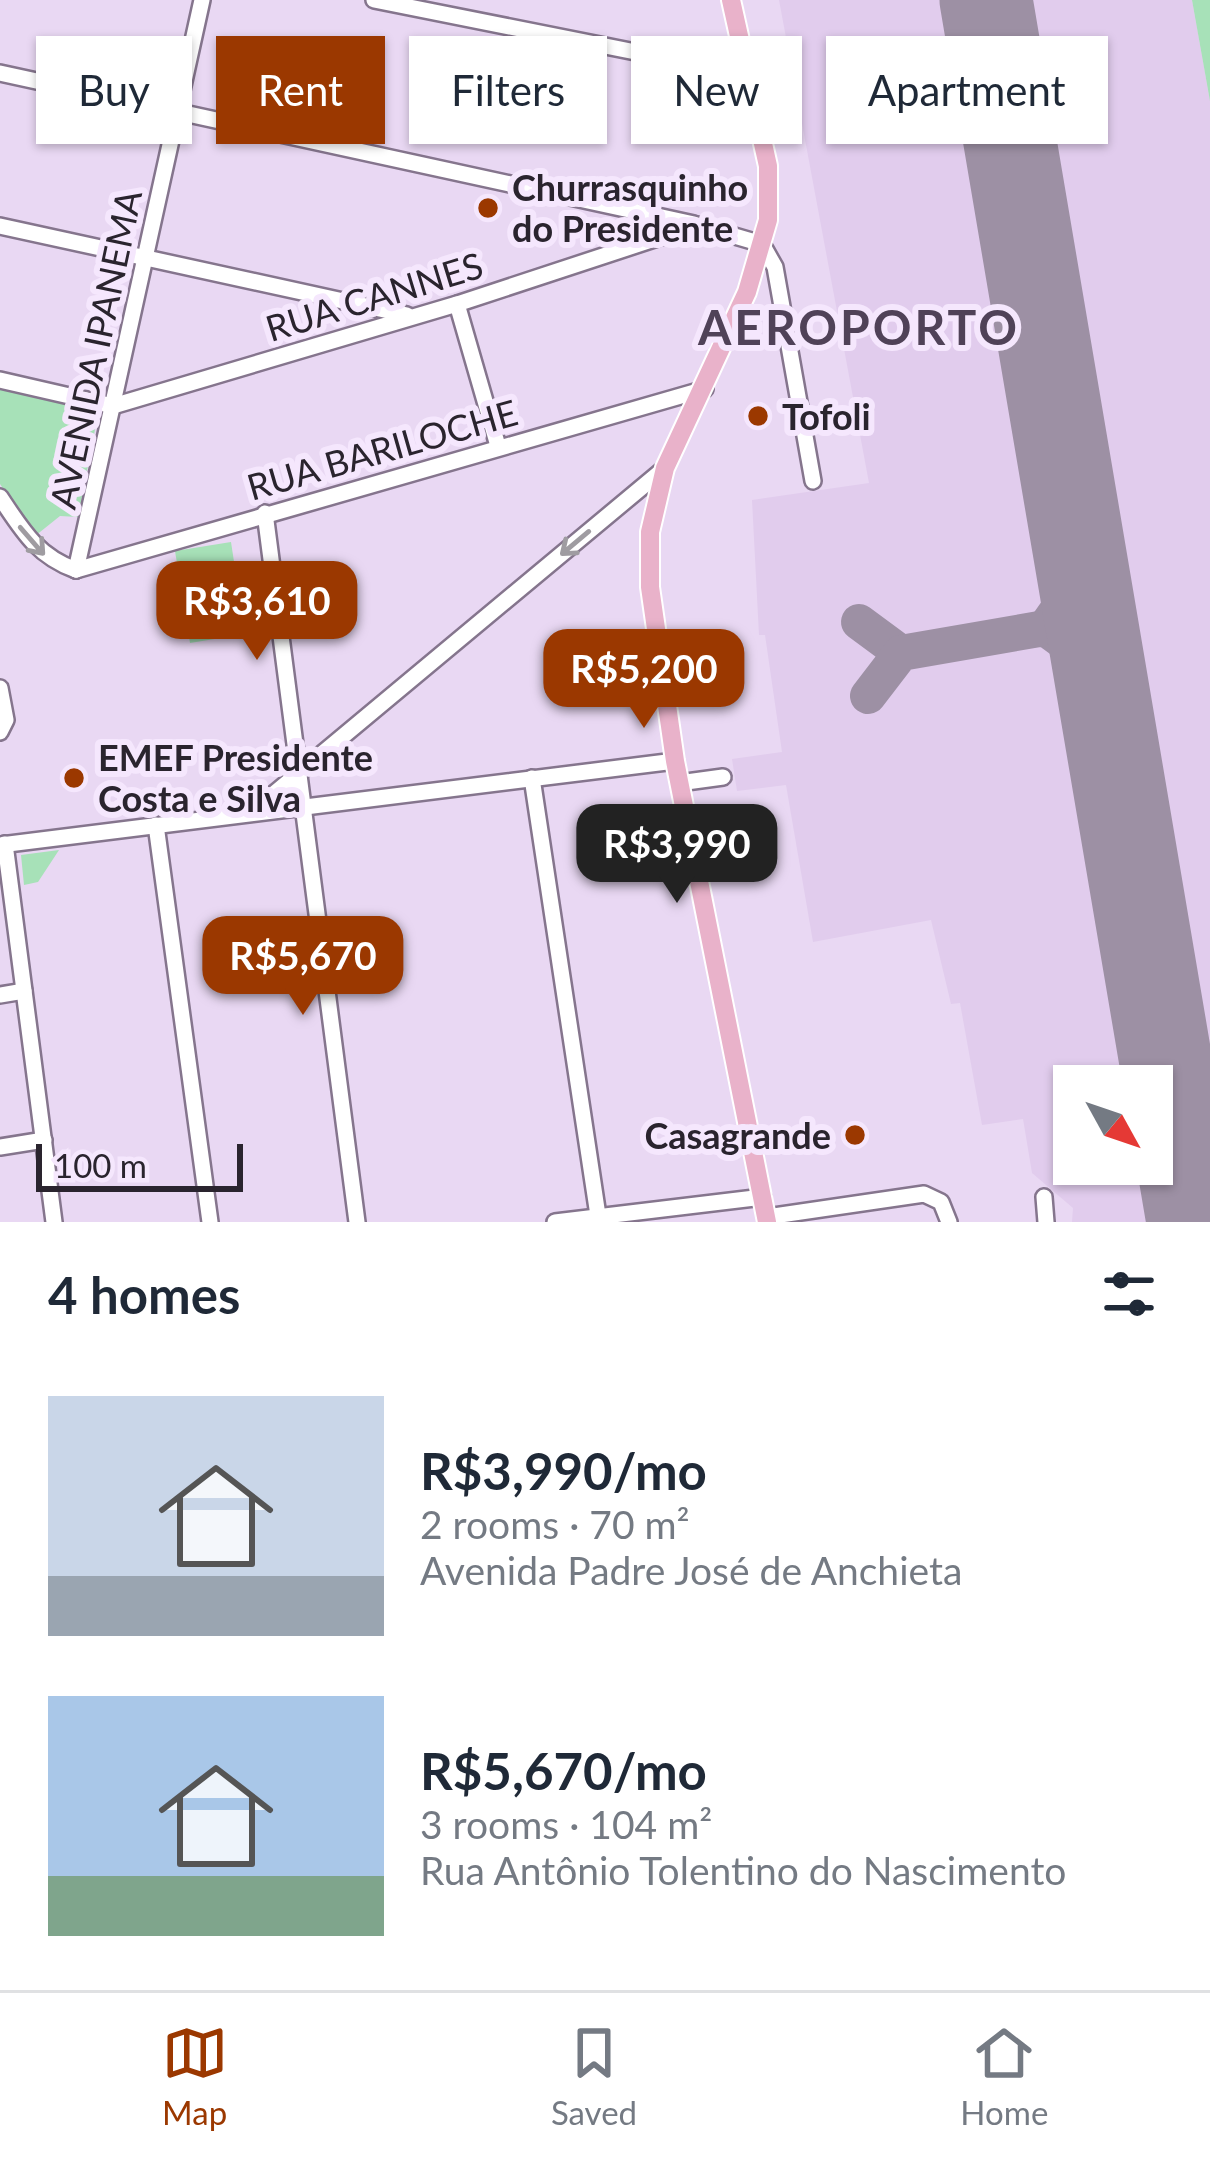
<!DOCTYPE html>
<meta charset="utf-8">
<style>
:root{--surface:#fff;--page:#f6f6f7;--text:#1f2937;--muted:#747a83;--line:#e0e1e3;--accent:#9b3800}
body{margin:0;font-family:Lato,sans-serif;background:var(--page);color:var(--text);height:100vh;display:flex;flex-direction:column;font-size:45px;white-space:nowrap}
*{box-sizing:border-box;margin:0}
p{font-size:39px;color:var(--muted)}
.icon{flex:none;width:66px;height:66px;fill:none;stroke:currentColor;stroke-width:2;stroke-linecap:round;stroke-linejoin:round}
.map{position:relative;height:1222px;overflow:hidden}
.sheet{display:flex;flex-direction:column;background:var(--surface);flex:1}
.sheet>*{flex:none}
.guide{position:absolute;left:36px;top:36px;width:1140px;height:108px;display:flex;gap:24px}
.needle{width:78px;rotate:130deg}
.fabs{position:absolute;left:1053px;top:1065px;display:grid;gap:24px}
.fabs a{display:grid;place-items:center;width:120px;height:120px;border-radius:0px;background:var(--surface);box-shadow:0 3px 9px #0004;font-size:60px}
.scale{position:absolute;left:36px;bottom:30px;width:207px;box-sizing:border-box;padding-left:12px;border:6px solid #2a242e;border-top:0;font-size:33px;line-height:42px;white-space:nowrap;color:#2a242e;-webkit-text-stroke:9px #f5e7fd;paint-order:stroke}
.price{position:absolute;translate:-50% -102px;padding:0 27px;border-radius:24px;background:var(--accent);color:#fff;font-size:39px;line-height:78px;filter:drop-shadow(0 3px 6px #0008)}
.price::after{content:'';position:absolute;left:50%;top:72px;width:36px;height:27px;margin-left:-18px;background:inherit;clip-path:polygon(0 0,100% 0,50% 100%)}
.price.on{background:#222;color:#fff}
ul{padding:0;list-style:none}
li{display:flex;align-items:center;gap:36px;height:300px;padding:0 48px}
li span{display:grid;place-items:center;flex:none;width:336px;height:240px;border-radius:0px;color:#555}
li>.icon{margin-inline-start:auto}
span .icon{width:144px;height:144px;fill:#fffc;stroke-width:1}
li b{font-size:51px}
h2{display:flex;justify-content:space-between;align-items:center;height:144px;padding:0 48px;font-size:51px}
.pill{padding:0 42px;border-radius:0px;background:var(--surface);box-shadow:0 3px 9px #0004;font-size:42px;line-height:108px}
.pill.on{background:var(--accent);color:#fff}
.tabs{display:flex;justify-content:space-around;align-items:center;height:168px;border-top:3px solid var(--line);background:var(--surface);font-size:33px;color:var(--muted)}
.tabs a{display:grid;justify-items:center;gap:6px}
.tabs .on{color:var(--accent)}
.map>svg:first-child{display:block}
.built{fill:#e1cced;fill-rule:evenodd}
.green{fill:#a7e1b8}
.lines{fill:none;stroke-linecap:round;stroke-linejoin:round}
.taxiway{stroke:#9d90a4;stroke-width:36}
.runway{stroke:#9d90a4;stroke-width:93}
.minor-casing{stroke:#85758d;stroke-width:20}
.major-casing{stroke:#fff;stroke-width:22}
.minor{stroke:#fff;stroke-width:15}
.major{stroke:#e9b2ca;stroke-width:18}
.oneway{stroke:#9f9ca1}
.poi-dot{fill:#9b3800;stroke:#f5e7fd;stroke-width:4.5}
.labels{text-anchor:middle;dominant-baseline:central;stroke-width:12;stroke-linejoin:round;paint-order:stroke}
.poi-label{font-size:36px;font-weight:bold;fill:#2a242e;stroke:#f5e7fd;text-anchor:start}
.street-label{font-size:36px;fill:#2a242e;stroke:#f5e7fd}
.district-label{font-size:48px;font-weight:bold;letter-spacing:3px;fill:#504258;stroke:#f5e7fd}
</style>
<div class="map">
<svg width="1210" height="1222" viewBox="0 0 1210 1222">
<rect width="100%" height="100%" fill="#e9d8f3"/>
<path class="built" d="M779,0h413l18,101v1121h-138l1,-14 -41,-35 -9,-54 -41,6 -22,-122 -9,1 -20,-84 -118,22 -27,-157 -49,6 -5,-32 50,-7 -17,-117h-6l-7,-135 117,-17zM1074,1086h78v78h-78z"/>
<g class="green">
<polygon points="1192,0 1210,0 1210,101"/>
<polygon points="0,388 99,409 78,517 60,516 35,536 0,484"/>
<polygon points="231,542 245,634 190,643 175,551"/>
<polygon points="59,850 38,882 24,885 21,855"/>
</g>
<g class="lines">
<g class="taxiway">
<polyline points="859,622 901,653"/>
<polyline points="1045,628 1071,591 1078,543"/>
<polyline points="868,696 901,653 1045,628 1082,655 1104,698"/>
</g>
<polyline class="runway" points="986,0 1193,1222"/>
<defs>
<g id="minor">
<polyline points="374,0 751,75"/>
<polyline points="0,73 694,224"/>
<polyline points="0,226 407,315"/>
<polyline points="457,304 498,446"/>
<polyline points="0,380 113,406 457,304 697,225 762,244 775,267 813,481"/>
<path d="M0,497c22,33 37,59 76,73"/>
<polyline points="265,513 357,1222"/>
<polyline points="76,570 705,389"/>
<polyline points="76,570 202,0"/>
<polyline points="0,688 6,720 0,732"/>
<polyline points="532,778 599,1222"/>
<polyline points="679,783 723,777"/>
<polyline points="252,812 665,468"/>
<polyline points="156,825 210,1222"/>
<polyline points="5,844 54,1222"/>
<polyline points="0,845 675,761"/>
<polyline points="0,995 24,991"/>
<polyline points="0,1147 44,1140"/>
<polyline points="1044,1197 1046,1222"/>
<polyline points="767,1217 924,1194 941,1202 949,1222"/>
<polyline points="555,1222 763,1197"/>
</g>
<polyline id="major" points="731,0 768,166 768,220 747,292 665,468 650,532 650,587 675,761 767,1222"/>
</defs>
<use href="#minor" class="minor-casing"/>
<use href="#major" class="major-casing"/>
<use href="#minor" class="minor"/>
<use href="#major" class="major"/>
</g>
<defs><path id="oneway-shaft" d="M-6 0H5M1.5-3L5.5 0L1.5 3" fill="none" stroke-width="1.6" stroke-linecap="round" stroke-linejoin="round" transform="scale(3)"/></defs>
<g class="oneway">
<use href="#oneway-shaft" transform="translate(32 541) rotate(49)"/>
<use href="#oneway-shaft" transform="translate(575 543) rotate(140)"/>
</g>
<g class="poi-dot">
<circle cx="488" cy="208" r="12"/>
<circle cx="758" cy="416" r="12"/>
<circle cx="74" cy="778" r="12"/>
<circle cx="855" cy="1135" r="12"/>
</g>
<g class="labels">
<g class="poi-label">
<text x="512" y="187">Churrasquinho<tspan x="512" dy="41">do Presidente</tspan></text>
<text x="782" y="416">Tofoli</text>
<text x="98" y="757">EMEF Presidente<tspan x="98" dy="41">Costa e Silva</tspan></text>
<text x="831" y="1135" text-anchor="end">Casagrande</text>
</g>
<g class="street-label">
<text transform="translate(374 296) rotate(-17)">RUA CANNES</text>
<text transform="translate(95 349) rotate(-78)">AVENIDA IPANEMA</text>
<text transform="translate(382 449) rotate(-16)">RUA BARILOCHE</text>
</g>
<g class="district-label">
<text x="859" y="326">AEROPORTO</text>
</g>
</g>
</svg>
<div class="fabs">
<a><svg class="needle" viewBox="-14 -14 28 28"><path d="M0-13l5 13h-10z" fill="#e53935"/><path d="M0 13l5-13h-10z" fill="#747a83"/></svg></a>
</div>
<div class="scale">100 m</div>
<b class="price" style="left:257px;top:663px">R$3,610</b>
<b class="price" style="left:644px;top:731px">R$5,200</b>
<b class="price on" style="left:677px;top:906px">R$3,990</b>
<b class="price" style="left:303px;top:1018px">R$5,670</b>
<div class="guide">
<a class="pill">Buy</a>
<a class="pill on">Rent</a>
<a class="pill">Filters</a>
<a class="pill">New</a>
<a class="pill">Apartment</a>
</div>
</div>
<section class="sheet">
<h2>4 homes<svg class="icon" aria-label="filters" viewBox="0 0 24 24"><path d="M4 7h16M4 17h16"/><circle cx="9" cy="7" r="2"/><circle cx="15" cy="17" r="2"/></svg></h2>
<ul>
<li><span style="background:linear-gradient(#c9d6e8 75%,#9aa5b1 0)"><svg class="icon" aria-label="home" viewBox="0 0 24 24"><path d="M3 11l9-7 9 7M6 9v11h12V9"/></svg></span><div><b>R$3,990/mo</b><p>2 rooms · 70 m²</p><p>Avenida Padre José de Anchieta</p></div></li>
<li><span style="background:linear-gradient(#a9c7e8 75%,#7fa58c 0)"><svg class="icon" aria-label="home" viewBox="0 0 24 24"><path d="M3 11l9-7 9 7M6 9v11h12V9"/></svg></span><div><b>R$5,670/mo</b><p>3 rooms · 104 m²</p><p>Rua Antônio Tolentino do Nascimento</p></div></li>
</ul>
</section>
<nav class="tabs">
<a class="on"><svg class="icon" aria-label="map" viewBox="0 0 24 24"><path d="M3 6l6-2 6 2 6-2v14l-6 2-6-2-6 2zM9 4v14M15 6v14"/></svg>Map</a>
<a><svg class="icon" aria-label="saved" viewBox="0 0 24 24"><path d="M7 4h10v16l-5-4-5 4z"/></svg>Saved</a>
<a><svg class="icon" aria-label="home" viewBox="0 0 24 24"><path d="M3 11l9-7 9 7M6 9v11h12V9"/></svg>Home</a>
</nav>
